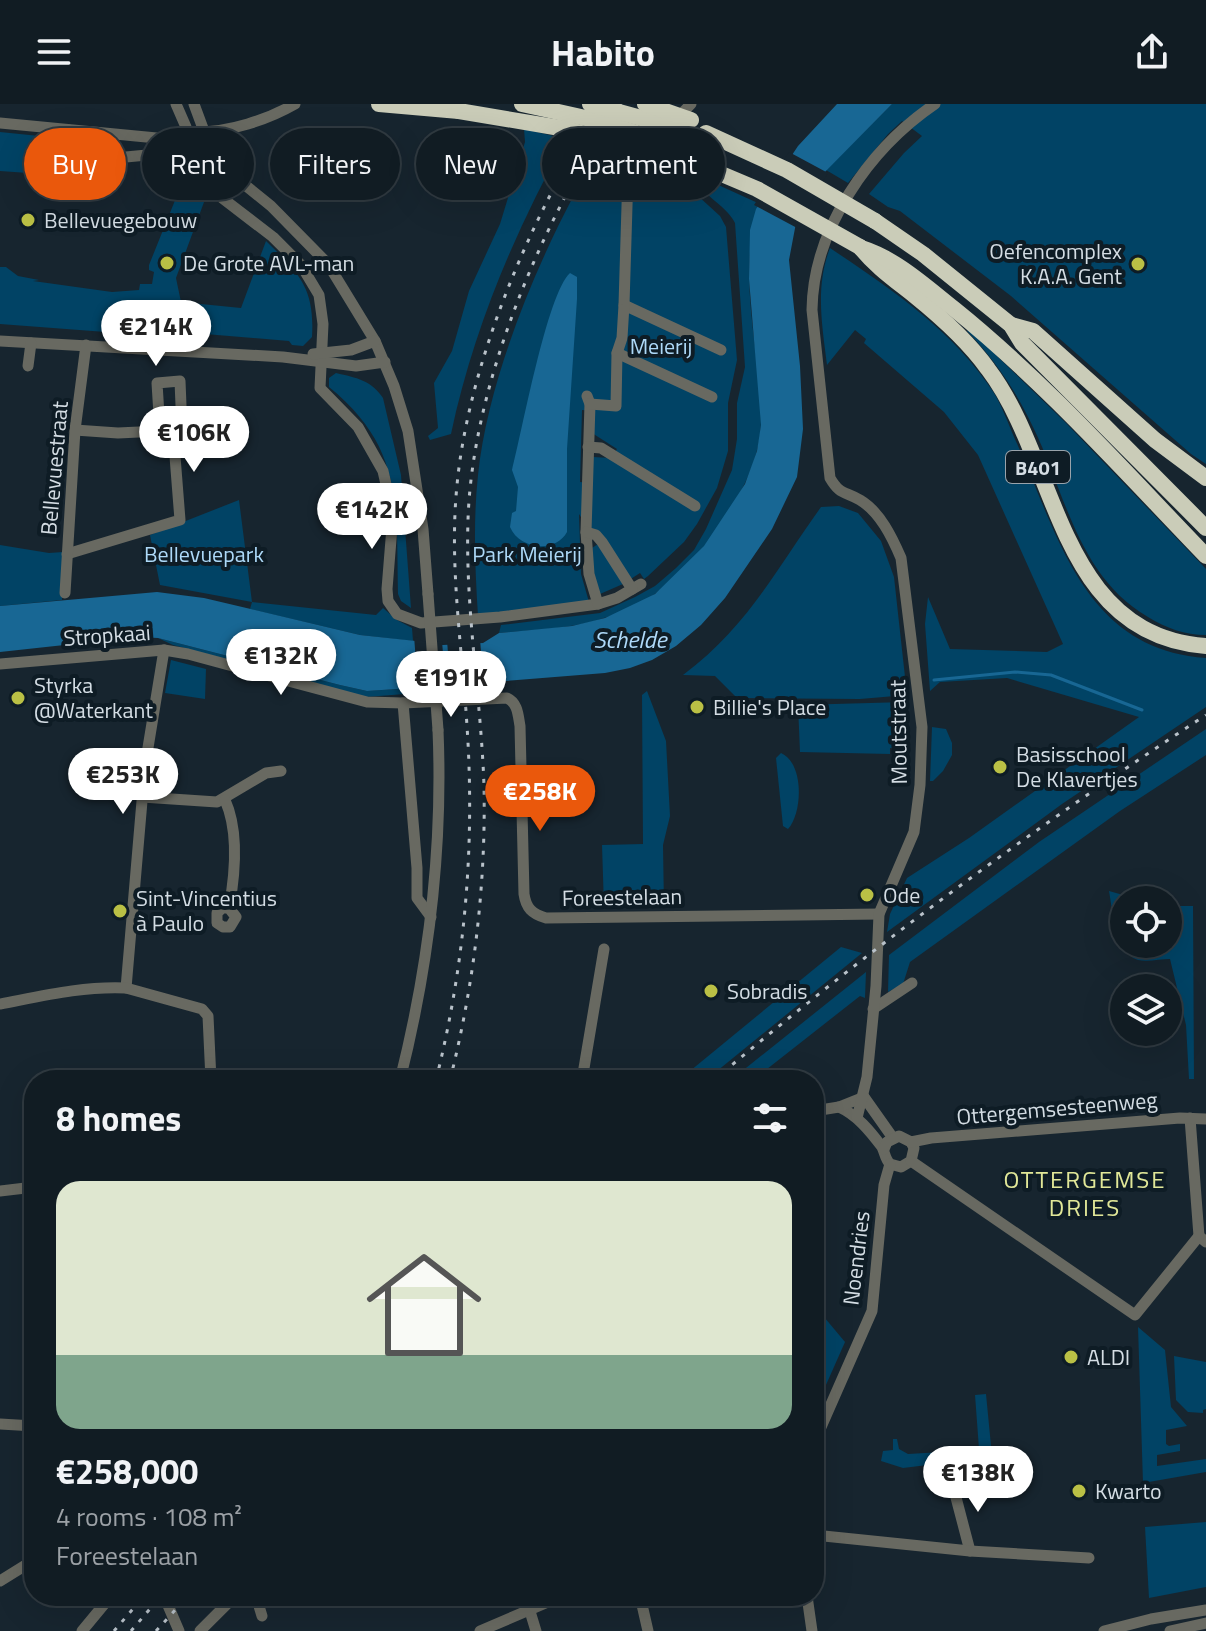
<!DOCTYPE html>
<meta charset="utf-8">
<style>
:root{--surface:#111c23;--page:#1a252b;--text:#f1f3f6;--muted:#9ca1a6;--line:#303a41;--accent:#ea580c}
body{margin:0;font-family:"Titillium Web",sans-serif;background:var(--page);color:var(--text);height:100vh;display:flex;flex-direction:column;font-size:30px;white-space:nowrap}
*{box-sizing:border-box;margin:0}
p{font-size:26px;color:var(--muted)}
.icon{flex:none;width:44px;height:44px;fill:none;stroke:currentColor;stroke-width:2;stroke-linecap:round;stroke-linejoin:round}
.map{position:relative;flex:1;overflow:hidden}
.sheet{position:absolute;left:24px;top:966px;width:800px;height:536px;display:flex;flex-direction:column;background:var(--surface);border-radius:32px;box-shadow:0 8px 32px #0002,0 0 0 2px var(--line)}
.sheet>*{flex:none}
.banner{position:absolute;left:24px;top:24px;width:800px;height:72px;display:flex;gap:16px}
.buttons{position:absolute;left:1110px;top:782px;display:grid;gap:16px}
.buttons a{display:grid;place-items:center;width:72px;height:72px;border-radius:50%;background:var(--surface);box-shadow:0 8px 32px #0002,0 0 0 2px var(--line);font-size:40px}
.price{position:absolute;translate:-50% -68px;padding:0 18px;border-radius:28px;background:#fff;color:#222;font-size:26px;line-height:52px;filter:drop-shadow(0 2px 4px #0008)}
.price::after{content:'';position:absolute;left:50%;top:48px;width:24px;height:18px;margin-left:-12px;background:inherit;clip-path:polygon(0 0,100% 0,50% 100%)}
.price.active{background:var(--accent);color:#fff}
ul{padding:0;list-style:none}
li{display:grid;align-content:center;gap:16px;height:424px;padding:0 32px}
li span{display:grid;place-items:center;height:248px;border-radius:24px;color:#555}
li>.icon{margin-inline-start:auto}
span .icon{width:144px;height:144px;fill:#fffc;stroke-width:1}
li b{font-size:34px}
h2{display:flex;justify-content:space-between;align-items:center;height:96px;padding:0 32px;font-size:34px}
.chip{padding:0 28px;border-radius:36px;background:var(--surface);box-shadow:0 8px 32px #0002,0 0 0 2px var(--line);font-size:28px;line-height:72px}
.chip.active{background:var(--accent);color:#fff}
header{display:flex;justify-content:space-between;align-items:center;height:104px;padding:0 32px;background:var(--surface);font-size:36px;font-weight:700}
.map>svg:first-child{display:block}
.green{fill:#014365;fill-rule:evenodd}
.water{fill:#186794}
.pier{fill:#17252f}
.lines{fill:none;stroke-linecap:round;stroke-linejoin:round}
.stream{stroke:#186794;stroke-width:3}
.minor{stroke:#686961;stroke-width:11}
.highway{stroke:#caccb8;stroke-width:16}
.rail{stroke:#b9c2ca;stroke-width:3;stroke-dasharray:4 8;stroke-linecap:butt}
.minor-bridge{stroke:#686961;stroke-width:11}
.highway-bridge{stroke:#caccb8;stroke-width:16}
.poi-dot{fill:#bac045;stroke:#0e1c25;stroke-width:3}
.labels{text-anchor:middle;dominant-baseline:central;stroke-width:8;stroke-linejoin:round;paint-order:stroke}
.shield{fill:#0e1c25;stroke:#99a3ab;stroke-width:2}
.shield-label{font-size:20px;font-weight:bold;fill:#d4dde4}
.poi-label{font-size:22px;fill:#d4dde4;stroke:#0e1c25;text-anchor:start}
.park-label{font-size:22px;fill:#add9f8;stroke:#0e1c25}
.street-label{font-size:22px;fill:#d4dde4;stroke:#0e1c25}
.water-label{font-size:24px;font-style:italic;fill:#afdafa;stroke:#0e1c25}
.neighbourhood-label{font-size:24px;letter-spacing:2px;fill:#e1e798;stroke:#0e1c25}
</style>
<header><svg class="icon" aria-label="menu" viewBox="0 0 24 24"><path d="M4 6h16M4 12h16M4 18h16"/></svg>Habito<svg class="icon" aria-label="share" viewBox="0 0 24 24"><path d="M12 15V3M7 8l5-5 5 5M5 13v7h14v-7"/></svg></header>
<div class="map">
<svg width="1206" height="1527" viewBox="0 0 1206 1527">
<rect width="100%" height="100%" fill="#17252f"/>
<g class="green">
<polygon points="892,0 1206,0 1206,360 1191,350 1011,192 900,107 888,103 869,90 904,49 922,32 902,17 888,30 848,79 826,66"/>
<path d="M524,25l42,10c-51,92 -93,191 -115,295l-21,6 -2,-4 10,-8 -4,-45 18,-32 17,-60 31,-67 25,-82z"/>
<polygon points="0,28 59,34 56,71 0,67"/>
<path d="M603,40l31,10 -6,8 -3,36h10v-26l17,-15 33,12 -1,10 2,6 34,31 6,11 11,133 -9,43v48l-11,37 -20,36 -13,18 -36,34 -4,3 -4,-6 -17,11 -23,10 -7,-22 -1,-24 6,-4 -19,-30 2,60 8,28 -111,14c-3,-48 -5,-94 0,-141 11,-106 70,-241 125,-331zM582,306l12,1 -2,22 25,16 -6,9 -18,-1 -1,26 -12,-1z"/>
<path d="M692,69l68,31c-25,69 1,146 1,217 0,60 -58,138 -105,172 -14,11 -33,19 -49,24 -34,12 -73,13 -108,16l2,-8 99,-12 35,-16 20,-11 21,-18 18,-18 12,-21 26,-59 5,-31v-36l8,-36 -10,-144c-10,-20 -37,-29 -43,-50z"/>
<path d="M184,74l23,16 -31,84 5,24 60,6 25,-67c33,32 49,47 46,96l-9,9 -11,-1 -3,-4 -144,-12 -13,5 -132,-10v-57h6l12,9 21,4 -6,1 79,11 27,-2 1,-6h12l2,-12 -5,-2v-5z"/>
<path d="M830,144c61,41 123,82 164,145 8,13 14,30 20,44 44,95 67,212 192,221v49l-144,97 -175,128 3,-18 17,-36 62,-40 170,-121 -132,-39 -67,4 -10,9 -5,-67 3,-27 22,52 97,3 16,-8 -85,-189 -34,-43 -80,-69 2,-4 -11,-9 -28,35c-5,-41 -12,-78 3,-117z"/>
<path d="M969,225l97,94 140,146v66c-21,0 -40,-7 -58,-18 -70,-41 -82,-122 -115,-190 -17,-36 -38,-67 -66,-96z"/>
<path d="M336,269c21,5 35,7 47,25l18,77 10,133 -10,-7 -3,-7c-2,-88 6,-146 -69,-207v-9z"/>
<polygon points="239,396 252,498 376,511 383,504 397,516 412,524 413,537 360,531 250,505 252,498 160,481 150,431"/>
<path d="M839,402l19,7 23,28 13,36 13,118 -47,4 -123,-1 -22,-22 -32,-1c65,-49 92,-104 138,-168z"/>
<polygon points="0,441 49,449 63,448 62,496 0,502"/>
<polygon points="158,534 340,581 367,587 412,584 417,578 418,589 366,593 173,541"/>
<polygon points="171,556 206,565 205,595 165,589"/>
<polygon points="647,587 666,637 670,712 663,741 664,802 604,803 602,741 643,740 642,591"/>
<polygon points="906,598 909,643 890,644 890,650 800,648 798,601"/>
<polygon points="932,623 946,625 952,639 952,651 943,667 933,677 930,677"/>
<polygon points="1206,625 1206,651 1120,707 910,858 903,880 888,888 889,851 1039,738"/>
<path d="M781,649c23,10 22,59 7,76l-5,-3 -7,-68z"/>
<path d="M1109,787l32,9h-17v44h44v-38h25l1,173h-5l-3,-54 -16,-66c-9,0 -22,3 -32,1 -24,-8 -25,-48 -29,-69z"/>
<polygon points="841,843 862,849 706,976 679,976"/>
<polygon points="866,868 865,894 860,892 753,976 731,976"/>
<polygon points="814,1201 845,1238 814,1308"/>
<polygon points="1138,1223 1165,1246 1171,1303 1187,1322 1166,1326 1166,1340 1169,1342 1180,1340 1180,1347 1157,1351 1157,1362 1206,1355 1206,1368 1143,1379"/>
<polygon points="1174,1252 1206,1258 1206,1305 1203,1306 1203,1309 1188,1308 1176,1296"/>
<polygon points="986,1290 992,1352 951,1361 949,1348 979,1345 975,1291"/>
<polygon points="893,1335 897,1335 899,1345 908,1350 942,1348 944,1359 903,1364 881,1357 883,1347 893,1346"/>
<polygon points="1206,1418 1206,1483 1149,1494 1145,1423"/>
</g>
<g class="water">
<polygon points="837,0 892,0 822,71 796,119 789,156 800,262 803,325 797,373 772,425 725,494 701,521 676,542 652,556 630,564 605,569 506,577 485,568 422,573 412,584 367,587 340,581 158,534 138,533 0,548 0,502 157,488 204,494 360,531 416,537 423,542 483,539 499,529 572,522 605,514 655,490 704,442 745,380 757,347 761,321 749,175 750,126 756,105 798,42"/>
<path d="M570,169l7,4v22l-10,150v83c-12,22 -48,17 -57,-5l2,-14 4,-2 2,-24 -6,-17c10,-38 35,-176 58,-197z"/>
</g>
<g class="pier">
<polygon points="789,48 828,69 813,94 799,125 754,101"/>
<polygon points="414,532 424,538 442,537 445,575 424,577 418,583"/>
<polygon points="480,535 483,573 450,575 447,536"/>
</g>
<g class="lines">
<polyline class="stream" points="934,576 1015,568 1051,571 1142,606"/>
<g class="minor">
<polyline points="176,0 186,23 188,37 232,79"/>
<polyline points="194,0 208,38 229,68 271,102 328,160 375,237 394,282 408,327 423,425 428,490"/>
<polyline points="0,19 188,37"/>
<polyline points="69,26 66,52 105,55 147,51 174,57 273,133 301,161 319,191 323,220 320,284 358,323 383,367 390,398 392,423 387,485 388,497 397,510 421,519 500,513 598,500 617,494 641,480"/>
<path d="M197,28c33,0 70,-12 98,-28"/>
<polyline points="85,54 87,28"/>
<polyline points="624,201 721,246"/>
<polyline points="0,237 283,253 356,262 385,258"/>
<polyline points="617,249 712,293"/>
<polyline points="313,250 351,246 375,237"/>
<polyline points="28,262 31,239"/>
<polygon points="180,277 182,326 160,327 157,279"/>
<polyline points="587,292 590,300 586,428 589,470 598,500"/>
<polyline points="590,300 616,302 617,249 622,234 624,201 628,69 631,62 691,0"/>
<polyline points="75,326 118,329 160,327"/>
<polyline points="588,343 601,344 695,402"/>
<polyline points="586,428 596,431 602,438 632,485"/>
<polyline points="67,450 180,416 173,327"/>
<polyline points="65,489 75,326 86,241"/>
<path d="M0,560l164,-14 24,4 179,48 36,1 104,-5c11,5 11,17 13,28l4,168c2,14 8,20 22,24l333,-4"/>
<polyline points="403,599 417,764 417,794 431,813"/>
<polyline points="142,693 217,698 266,669 281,667"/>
<path d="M225,696c14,31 10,75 4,108l7,9 -6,10h-7l-6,-4v-10l5,-5h7"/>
<polyline points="126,884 145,662 164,546"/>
<path d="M0,900c42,-8 83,-18 126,-16l76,21 6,7 3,64"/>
<polyline points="873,905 912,879"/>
<path d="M400,976c29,-115 43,-231 38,-350"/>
<polyline points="582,976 604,845"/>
<polyline points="864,993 893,1034"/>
<path d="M839,1003c18,8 31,24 43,40 3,6 3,12 8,17l11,3 10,-6 3,-13 -3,-6"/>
<polyline points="814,1007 839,1003 864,993"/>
<path d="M857,1014l10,-41 9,-91 3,-72 35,-82 6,-47 2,-58 -21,-169c-9,-21 -21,-46 -41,-58 -16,-9 -20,-5 -30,-22l-18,-168c1,-81 57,-161 123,-206"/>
<polyline points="1190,1014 1199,1132 1206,1138"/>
<polyline points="884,1045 887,1038 899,1032 911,1038 931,1034 1180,1014 1206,1015"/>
<polyline points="911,1057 1135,1211 1199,1132"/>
<polyline points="0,1087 34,1083"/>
<polyline points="0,1320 34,1322"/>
<polyline points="814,1339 872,1207 884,1081 890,1060"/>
<polyline points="953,1382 970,1447"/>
<polyline points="814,1431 970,1447 1089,1454"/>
<polyline points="0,1477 29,1459"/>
<polyline points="164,1492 179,1527"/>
<polyline points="256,1492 262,1512"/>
<polyline points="640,1492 648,1527"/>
<polyline points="807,1492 812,1527"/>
<polyline points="529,1504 536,1527"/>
<polyline points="82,1527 111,1492"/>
<polyline points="200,1527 235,1492"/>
<polyline points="480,1527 562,1492"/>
<polyline points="1104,1527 1151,1515 1206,1506"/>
<polyline points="1170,1527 1206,1519"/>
</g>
<g class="highway">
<polyline points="379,0 459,7"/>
<polyline points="875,117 923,150 1011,221 1022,239 1206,424"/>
<path d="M860,143c16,20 35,33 55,49 26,21 53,45 73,73 71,93 69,266 218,277"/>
<path d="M861,144c35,11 63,37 92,60 92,74 171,163 253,248"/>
<polyline points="1011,221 1033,227 1155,336 1206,374"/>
</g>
<g class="rail">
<path d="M436,976c29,-116 39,-234 31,-354 -5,-80 -18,-161 -10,-241 12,-126 77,-276 146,-381"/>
<path d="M450,976c24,-95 36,-196 34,-294 -3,-89 -19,-177 -16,-266 4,-136 76,-305 153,-416"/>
<path d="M714,976c156,-132 321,-253 492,-365"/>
<polyline points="114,1527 144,1492"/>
<polyline points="131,1527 161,1492"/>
<polyline points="156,1527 188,1492"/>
</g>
<polyline class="minor-bridge" points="428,490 438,626"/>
<g class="highway-bridge">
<polyline points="522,0 590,15 643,31 667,47 757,85 860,143"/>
<polyline points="590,0 652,17 685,29"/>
<polyline points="645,0 691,16"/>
<polyline points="459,7 566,25 640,45 665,47"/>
<polyline points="706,29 787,66 875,117"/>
</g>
</g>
<g class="poi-dot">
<circle cx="28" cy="116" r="8"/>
<circle cx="167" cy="159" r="8"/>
<circle cx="1138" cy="160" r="8"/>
<circle cx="18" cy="594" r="8"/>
<circle cx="697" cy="603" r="8"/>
<circle cx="1000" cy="663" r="8"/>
<circle cx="867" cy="791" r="8"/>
<circle cx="120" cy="807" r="8"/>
<circle cx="711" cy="887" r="8"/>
<circle cx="1071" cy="1253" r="8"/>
<circle cx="1079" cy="1387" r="8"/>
</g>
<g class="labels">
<rect class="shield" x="1006" y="347" width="64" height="32" rx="6"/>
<g class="shield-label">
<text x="1038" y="363">B401</text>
</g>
<g class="poi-label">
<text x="44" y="116">Bellevuegebouw</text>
<text x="1122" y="147" text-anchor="end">Oefencomplex<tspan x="1122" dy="25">K.A.A. Gent</tspan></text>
<text x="183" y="159">De Grote AVL-man</text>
<text x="34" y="581">Styrka<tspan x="34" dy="25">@Waterkant</tspan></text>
<text x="713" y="603">Billie's Place</text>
<text x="1016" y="650">Basisschool<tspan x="1016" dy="25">De Klavertjes</tspan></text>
<text x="883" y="791">Ode</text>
<text x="136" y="794">Sint-Vincentius<tspan x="136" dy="25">à Paulo</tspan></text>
<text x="727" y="887">Sobradis</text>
<text x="1087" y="1253">ALDI</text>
<text x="1095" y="1387">Kwarto</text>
</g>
<g class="park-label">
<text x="661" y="242">Meierij</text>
<text x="204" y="450">Bellevuepark</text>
<text x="527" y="450">Park Meierij</text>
</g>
<g class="street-label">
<text transform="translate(54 364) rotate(-85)">Bellevuestraat</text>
<text transform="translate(107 531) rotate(-4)">Stropkaai</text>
<text transform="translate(898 628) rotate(-91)">Moutstraat</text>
<text transform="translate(622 793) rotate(-1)">Foreestelaan</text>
<text transform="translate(1057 1004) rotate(-5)">Ottergemsesteenweg</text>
<text transform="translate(856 1154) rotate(-83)">Noendries</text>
</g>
<g class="water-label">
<text x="630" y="535">Schelde</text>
</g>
<g class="neighbourhood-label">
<text x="1085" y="1075">OTTERGEMSE<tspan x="1085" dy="28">DRIES</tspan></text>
</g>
</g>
</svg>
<div class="buttons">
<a><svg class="icon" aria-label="locate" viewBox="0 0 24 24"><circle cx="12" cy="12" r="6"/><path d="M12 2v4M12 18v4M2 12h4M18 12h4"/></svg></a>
<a><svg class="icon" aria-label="layers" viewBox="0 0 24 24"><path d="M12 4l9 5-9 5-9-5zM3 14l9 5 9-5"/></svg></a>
</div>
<b class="price" style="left:156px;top:264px">€214K</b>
<b class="price" style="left:194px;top:370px">€106K</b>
<b class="price" style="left:372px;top:447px">€142K</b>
<b class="price" style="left:281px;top:593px">€132K</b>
<b class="price" style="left:451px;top:615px">€191K</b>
<b class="price" style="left:123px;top:712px">€253K</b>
<b class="price active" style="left:540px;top:729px">€258K</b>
<b class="price" style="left:978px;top:1410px">€138K</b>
<div class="banner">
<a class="chip active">Buy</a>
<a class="chip">Rent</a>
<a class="chip">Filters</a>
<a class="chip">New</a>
<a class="chip">Apartment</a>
</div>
<section class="sheet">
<h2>8 homes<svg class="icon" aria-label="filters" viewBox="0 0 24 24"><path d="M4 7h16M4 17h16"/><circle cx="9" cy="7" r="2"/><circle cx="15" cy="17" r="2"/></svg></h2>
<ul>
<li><span style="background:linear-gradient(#dfe7d0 70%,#7fa58c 0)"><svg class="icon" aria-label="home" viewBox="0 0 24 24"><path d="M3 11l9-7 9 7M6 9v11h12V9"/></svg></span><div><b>€258,000</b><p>4 rooms · 108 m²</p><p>Foreestelaan</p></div></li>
</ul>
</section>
</div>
